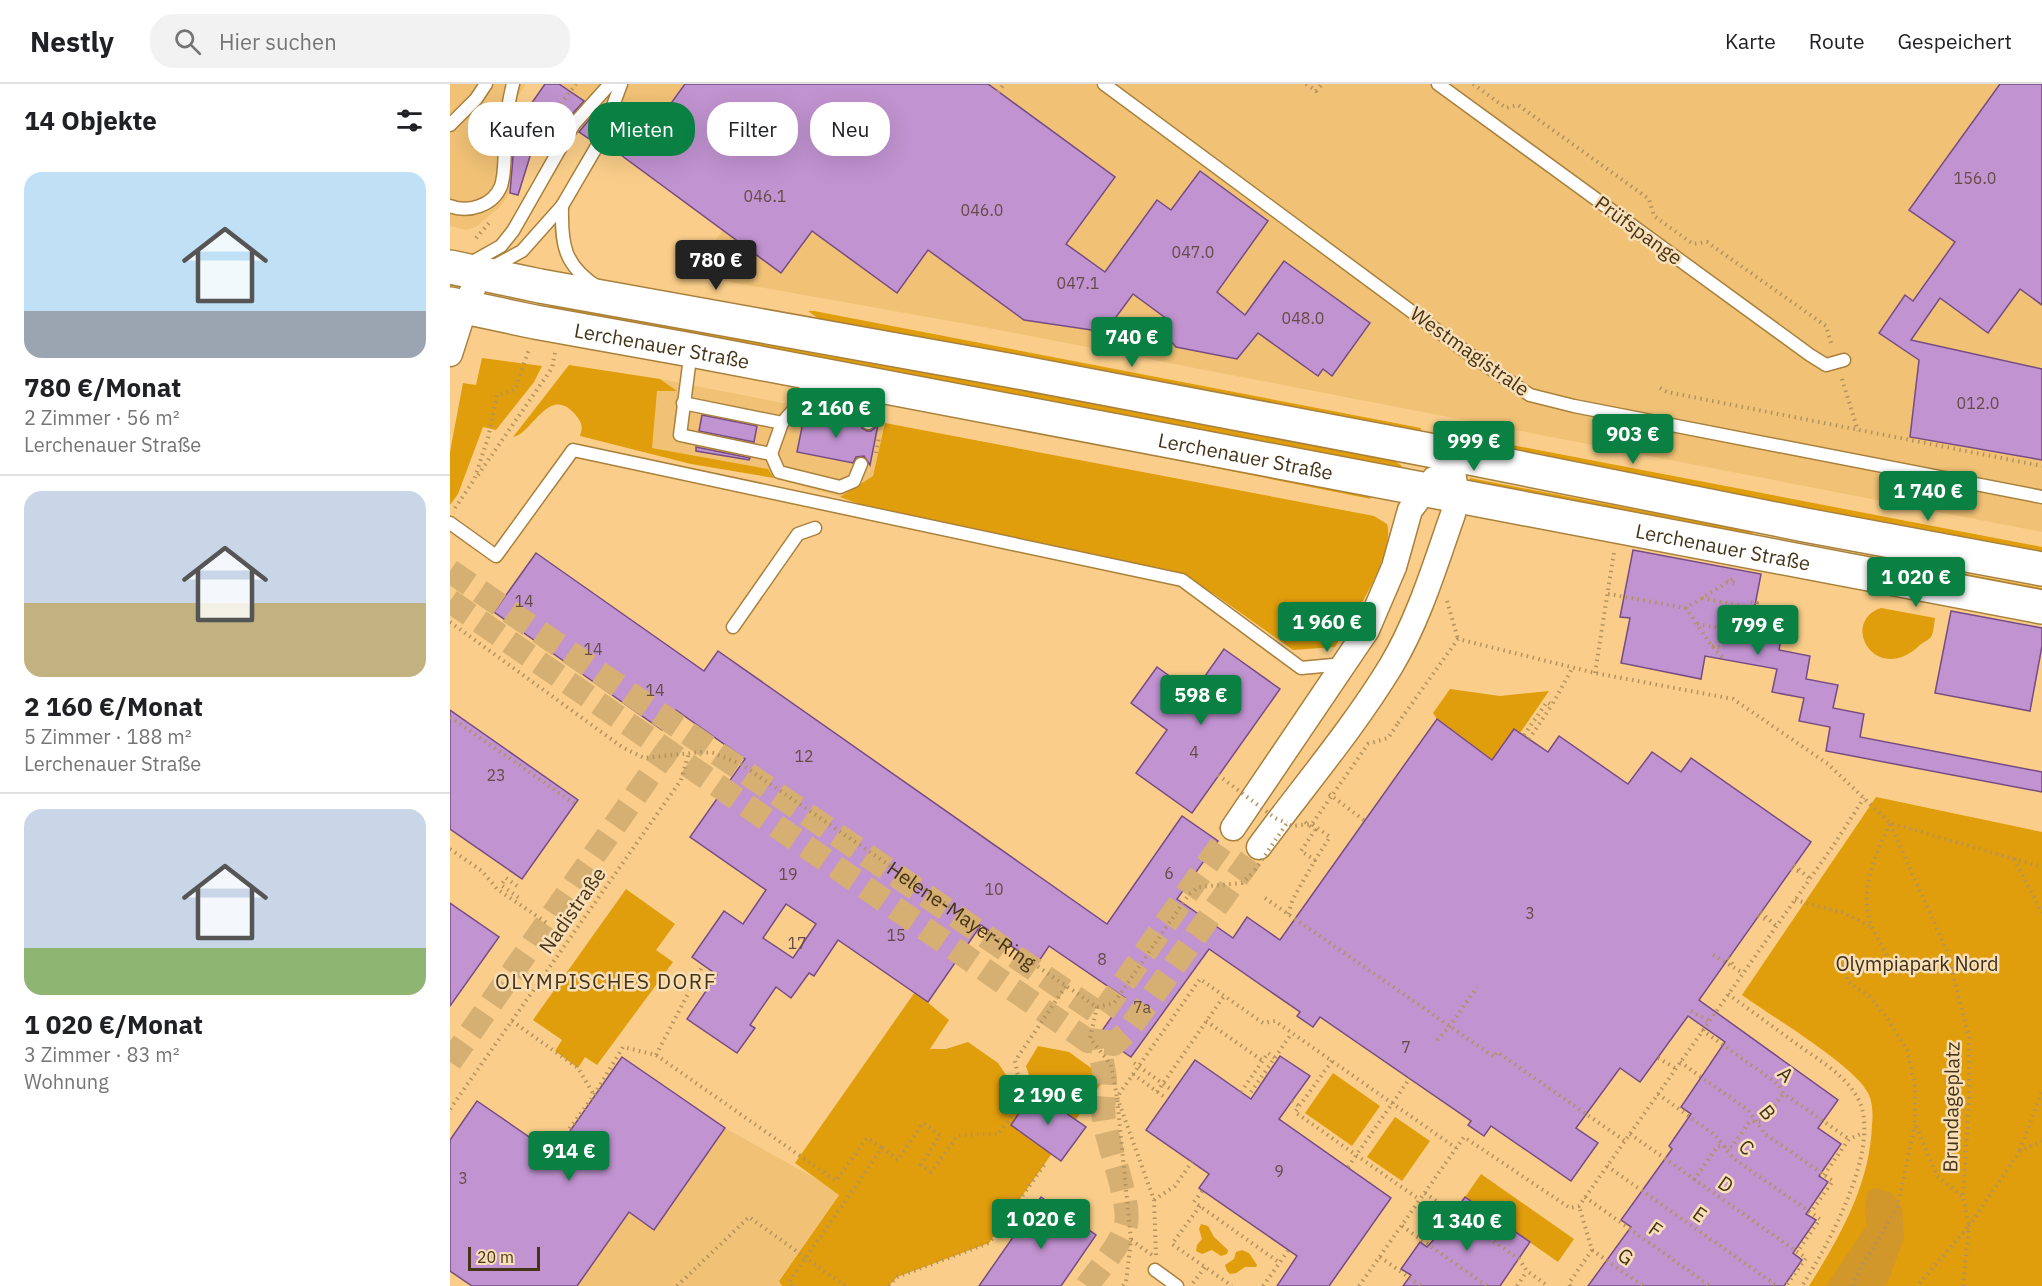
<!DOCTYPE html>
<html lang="de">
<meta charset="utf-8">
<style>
:root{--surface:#fff;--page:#f2f2f2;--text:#202124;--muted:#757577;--line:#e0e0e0;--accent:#0b8043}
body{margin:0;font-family:"IBM Plex Sans",sans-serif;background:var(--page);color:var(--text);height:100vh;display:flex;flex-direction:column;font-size:22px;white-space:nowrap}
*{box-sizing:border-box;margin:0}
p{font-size:20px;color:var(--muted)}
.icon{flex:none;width:33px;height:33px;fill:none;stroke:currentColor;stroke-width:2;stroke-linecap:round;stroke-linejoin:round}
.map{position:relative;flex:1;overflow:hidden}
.drawer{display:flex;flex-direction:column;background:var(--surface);width:450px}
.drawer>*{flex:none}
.guide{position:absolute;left:18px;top:18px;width:570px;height:54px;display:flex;gap:12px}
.scale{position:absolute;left:18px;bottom:15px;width:72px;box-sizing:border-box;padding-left:6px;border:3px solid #463418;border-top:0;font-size:16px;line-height:21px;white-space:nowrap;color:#463418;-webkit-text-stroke:4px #f9dfb7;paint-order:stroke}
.price{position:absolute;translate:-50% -51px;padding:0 14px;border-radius:6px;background:var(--accent);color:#fff;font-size:20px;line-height:39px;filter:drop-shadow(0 2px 3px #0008)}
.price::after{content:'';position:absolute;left:50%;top:36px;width:18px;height:14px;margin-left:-9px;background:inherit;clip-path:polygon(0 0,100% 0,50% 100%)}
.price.active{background:#222;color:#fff}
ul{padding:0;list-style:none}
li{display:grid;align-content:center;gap:12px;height:318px;padding:0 24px}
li+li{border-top:2px solid var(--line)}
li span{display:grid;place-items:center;height:186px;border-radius:18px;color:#555}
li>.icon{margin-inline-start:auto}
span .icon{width:108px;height:108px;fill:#fffc;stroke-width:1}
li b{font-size:26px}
h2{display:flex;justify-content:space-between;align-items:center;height:72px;padding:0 24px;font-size:26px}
.tag{padding:0 21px;border-radius:24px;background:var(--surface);box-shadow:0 6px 24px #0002;font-size:21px;line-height:54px}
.tag.active{background:var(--accent);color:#fff}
header{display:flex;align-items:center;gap:36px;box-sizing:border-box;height:84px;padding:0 30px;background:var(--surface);border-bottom:2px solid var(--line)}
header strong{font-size:28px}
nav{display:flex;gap:33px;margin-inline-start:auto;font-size:21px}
.search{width:420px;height:54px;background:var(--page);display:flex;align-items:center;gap:15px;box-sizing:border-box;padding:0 21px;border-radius:24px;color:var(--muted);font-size:22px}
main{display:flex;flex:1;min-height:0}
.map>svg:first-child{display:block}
.built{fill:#f1c276}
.green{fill:#e09d0c}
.forest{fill:#d1972a}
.building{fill:#c193d0;stroke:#764c83;stroke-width:1.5;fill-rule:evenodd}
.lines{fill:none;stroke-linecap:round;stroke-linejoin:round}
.street-tunnel{stroke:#d6af73;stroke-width:24;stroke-dasharray:24 12;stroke-linecap:butt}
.lane-casing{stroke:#a9813d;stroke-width:15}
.street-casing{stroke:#a9813d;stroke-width:27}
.secondary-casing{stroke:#a9813d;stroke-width:36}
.path{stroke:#b4925e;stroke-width:4;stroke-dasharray:1.5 4.5;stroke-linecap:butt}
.lane{stroke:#fff;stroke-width:12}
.street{stroke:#fff;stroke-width:24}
.secondary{stroke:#fff;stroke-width:33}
.path-bridge{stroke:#b4925e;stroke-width:4;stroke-dasharray:1.5 4.5;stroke-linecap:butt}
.labels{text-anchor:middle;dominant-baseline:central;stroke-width:5;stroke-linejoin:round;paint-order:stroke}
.number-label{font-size:16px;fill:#654c46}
.street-label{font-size:20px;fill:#463418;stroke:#f9dfb7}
.park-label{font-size:20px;fill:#3d301a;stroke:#f9dfb7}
.neighbourhood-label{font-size:21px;letter-spacing:1.5px;fill:#463418;stroke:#f9dfb7}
</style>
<header>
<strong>Nestly</strong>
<div class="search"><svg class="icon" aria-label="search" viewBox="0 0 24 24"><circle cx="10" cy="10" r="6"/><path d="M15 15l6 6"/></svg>Hier suchen</div>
<nav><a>Karte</a><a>Route</a><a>Gespeichert</a></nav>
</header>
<main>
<section class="drawer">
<h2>14 Objekte<svg class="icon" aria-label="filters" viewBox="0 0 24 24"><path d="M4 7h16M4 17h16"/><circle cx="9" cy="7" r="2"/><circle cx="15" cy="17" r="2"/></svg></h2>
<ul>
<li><span style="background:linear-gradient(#bfe0f5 75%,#9aa5b1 0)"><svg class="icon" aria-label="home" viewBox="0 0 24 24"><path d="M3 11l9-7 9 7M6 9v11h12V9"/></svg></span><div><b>780 €/Monat</b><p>2 Zimmer · 56 m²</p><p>Lerchenauer Straße</p></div></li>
<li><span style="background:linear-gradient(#c9d6e8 60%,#c2b280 0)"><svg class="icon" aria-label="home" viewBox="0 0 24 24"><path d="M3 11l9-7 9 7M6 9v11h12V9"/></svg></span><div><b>2 160 €/Monat</b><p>5 Zimmer · 188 m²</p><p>Lerchenauer Straße</p></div></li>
<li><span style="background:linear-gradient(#c9d6e8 75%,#8fb573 0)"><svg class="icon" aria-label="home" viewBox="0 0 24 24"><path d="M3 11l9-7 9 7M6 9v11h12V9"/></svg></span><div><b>1 020 €/Monat</b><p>3 Zimmer · 83 m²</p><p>Wohnung</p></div></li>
</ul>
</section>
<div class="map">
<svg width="1592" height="1202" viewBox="0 0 1592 1202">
<rect width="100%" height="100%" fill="#face8a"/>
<g class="built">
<polygon points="0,0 76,0 66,15 66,36 60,108 51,122 26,143 16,146 0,142"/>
<polygon points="95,0 1592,0 1592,448 528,242 241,191 272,147 179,77 164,67 161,70 100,27 92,37 77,27"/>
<polygon points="210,295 435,339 423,392 390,413 324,394 318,385 201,364 207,306 226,307"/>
<polygon points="172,973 275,1044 370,1097 389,1110 329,1196 332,1202 22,1202 0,1187 0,1056 27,1017 104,1070"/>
</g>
<g class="green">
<polygon points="100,221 385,273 405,269 932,368 952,382 948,388 98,227"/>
<polygon points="358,227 364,227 971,344 970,351 373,238"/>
<polygon points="32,274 92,282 84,298 46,346 33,343 8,410 0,421 0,368 13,299 26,301"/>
<path d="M119,281l91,14 17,12h-20l-5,57 116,21 6,9 -83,-14 -111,-28c2,-7 3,-11 -2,-18 -28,-38 -45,16 -65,19z"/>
<polygon points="433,318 916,410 921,415"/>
<path d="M435,339l489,93 13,8c9,30 -36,97 -52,123l-42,3 -79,-56 -349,-88 -25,-9 33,-21z"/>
<polygon points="989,347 1592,463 1592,470 987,354"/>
<polygon points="1020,394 1299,447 1311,455 1018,400"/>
<polygon points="1397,468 1592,504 1592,511 1395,473"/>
<path d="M1431,524l54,10c-1,5 -1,14 -4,19 -2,3 -8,5 -11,8 -44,42 -81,-23 -39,-37z"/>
<polygon points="1000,605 1050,612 1099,607 1070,649 1064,645 1042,676 987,635 983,629"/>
<path d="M1426,713l166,35v454h-233c31,-49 61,-102 63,-161 1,-9 1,-23 -4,-32 -14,-28 -97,-77 -126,-98z"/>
<polygon points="176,805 225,840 206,866 223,878 147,981 135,973 128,984 105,967 112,956 83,936"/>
<polygon points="465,908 499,936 480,965 496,965 518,958 548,979 573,1016 584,1007 576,982 588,962 619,968 655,994 539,1159 447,1193 439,1202 332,1202 329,1197 389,1111 345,1079"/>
<polygon points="883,989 930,1022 902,1062 855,1029"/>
<polygon points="945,1033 980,1057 952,1097 917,1073"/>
<polygon points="1031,1090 1124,1155 1108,1178 1015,1113"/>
<polygon points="751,1140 758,1142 764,1153 778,1166 777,1170 771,1172 762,1166 752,1170 746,1167 747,1161 752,1155 749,1145"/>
<polygon points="792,1166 799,1169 807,1181 806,1183 795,1183 786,1189 780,1190 777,1187 775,1181 784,1175 786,1168"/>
</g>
<polygon class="forest" points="1424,1104 1442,1109 1452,1124 1454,1154 1438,1198 1434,1202 1376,1202 1417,1141 1415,1126 1417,1109"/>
<g class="building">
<polygon points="95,0 109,0 134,17 115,38 95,24 68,111 60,109 66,36 70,36"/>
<polygon points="235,0 538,0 665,93 616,160 655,188 707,116 721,126 750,87 818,137 767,208 795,231 834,177 920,239 882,292 873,285 868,292 808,249 787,275 726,263 714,249 721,238 683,210 655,248 574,236 478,166 447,209 362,147 331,189 164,66 161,70 155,65 165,39 193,58"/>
<polygon points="1550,0 1592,0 1592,221 1570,205 1538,249 1490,214 1461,256 1592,285 1592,376 1460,353 1469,276 1429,249 1455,211 1463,217 1505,158 1459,126"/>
<polygon points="147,26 151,29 141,56 129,48"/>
<polygon points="355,328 410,338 412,344 417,347 421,347 428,341 420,381 414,372 406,373 403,379 347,368"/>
<polygon points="252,331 307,342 304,358 249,347"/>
<polygon points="246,363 300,374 299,376 246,367"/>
<polygon points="1183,466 1311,490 1302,537 1333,543 1329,566 1360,572 1356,595 1388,601 1383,624 1414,630 1410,653 1592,688 1592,708 1376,667 1380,643 1349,637 1354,614 1322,608 1327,585 1255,572 1251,595 1171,579 1180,534 1170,533"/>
<path d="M86,469l168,118 14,-20 389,273 75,-108 36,25 -41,58 56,39 14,-21 33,23 157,-221 55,41 22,-31 34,23 11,-16 69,48 24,-32 29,20 10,-14 120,84 -112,158 139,100 -20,28 23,16 -22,32 9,6 -22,32 10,6 -23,33 9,7 -18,26h-196l43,-59 -10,-7 51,-71 -3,-3 22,-32 -10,-7 44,-65 -37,-26 -48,66 -20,-14 -44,60 22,15 -27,38 -80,-55 -7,10 -16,-11 3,-4 -151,-104 -7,10 -16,-11 3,-4 -91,-63 -78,108 -32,-22 26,-37 -76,-52 -12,18 -56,-39 -53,77 -90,-62 -24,36 -5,-3 -18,25 -15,-11 -26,38 5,3 -18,25 -50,-34 30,-44 -25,-18 32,-46 19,13 23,-34 -76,-53 55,-78 -69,-49 -14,20 -168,-118zM336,820l30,20 -23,34 -30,-20z"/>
<polygon points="1501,527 1592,544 1592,562 1580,627 1485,609"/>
<polygon points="774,565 830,605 742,729 686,689 717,646 681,619 707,583 743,609"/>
<polygon points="0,626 128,716 72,795 0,745"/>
<polygon points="0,819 49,853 0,922"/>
<polygon points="830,972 860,992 829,1035 941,1114 879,1202 827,1202 847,1172 749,1104 759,1090 696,1046 745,976 801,1015"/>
<polygon points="172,973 275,1044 204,1146 179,1128 127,1202 22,1202 0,1187 0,1056 27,1017 104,1070"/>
<polygon points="584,1007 636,1043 611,1077 561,1041"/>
<polygon points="591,1113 646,1151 611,1202 529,1202"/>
<polygon points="1015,1113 1080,1158 1050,1202 953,1202 961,1191 951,1185 970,1158 977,1163 988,1151"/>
</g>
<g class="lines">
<g class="street-tunnel">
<polyline points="0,487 651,931 783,744"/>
<polyline points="0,517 638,957 664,960 677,948 809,763"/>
<polyline points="0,978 225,655"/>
<path d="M637,1202c13,-19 33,-39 39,-62 5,-22 -18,-78 -22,-104 -2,-13 1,-27 1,-41 -2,-18 -8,-31 -6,-50"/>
</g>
<defs>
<g id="lane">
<polyline points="654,0 1019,270 1080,311 1124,322 1592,413"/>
<polyline points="988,0 1360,271 1376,281 1394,276"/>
<polyline points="0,41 26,15 36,0"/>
<path d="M0,122c18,7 43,0 51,-20 4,-12 3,-25 4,-37 1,-22 2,-43 8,-65"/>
<path d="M112,122c-1,39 2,60 37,82"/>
<polyline points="19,180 51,162 63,147 124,40 160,0"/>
<polyline points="39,185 72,167 112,122 150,57 171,0"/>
<polyline points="241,266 230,351 321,370 329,388 390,403 404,397 411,380"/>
<polyline points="233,319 332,339"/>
<polyline points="418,339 427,303"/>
<polyline points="321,370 332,339 354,314 358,290"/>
<polyline points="0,439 46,472 123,366 732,496 851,584 894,580"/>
<polyline points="283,543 348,450 365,444"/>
<polyline points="705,1186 727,1202"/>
</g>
<g id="street">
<polyline points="0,270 15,223 30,189"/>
<polyline points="783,744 917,546 944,483 960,426 984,395"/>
<path d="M809,763c44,-60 93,-117 132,-181 28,-47 44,-101 62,-152l4,-18 -7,-42"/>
</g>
<g id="secondary">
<polyline points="0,183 90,202 563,287 1000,370 1355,441 1592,485"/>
<path id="s2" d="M0,220l85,18 156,28 1351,257"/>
</g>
</defs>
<use href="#lane" class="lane-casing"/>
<use href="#street" class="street-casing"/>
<use href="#secondary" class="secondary-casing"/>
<g class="path">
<polyline points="856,0 866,7 872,0"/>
<polyline points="1023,0 1056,24 1068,21 1199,115 1204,132 1243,160 1257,158 1376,242 1382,262"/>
<polyline points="548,8 554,0"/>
<polyline points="87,67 91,46 126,0"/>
<polyline points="26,154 39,139"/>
<polyline points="1392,295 1408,347"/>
<polyline points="1210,304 1217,308 1592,382"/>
<polyline points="426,369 429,353"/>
<polyline points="28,391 102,284 105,269"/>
<polyline points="5,424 24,396 38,354 47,311 65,306 79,265"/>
<polyline points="1277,497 1288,500"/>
<polyline points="1158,510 1236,524"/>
<polyline points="1252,514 1306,525 1307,519 1301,518"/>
<polyline points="997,517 1008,555"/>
<path id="s1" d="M0,538l172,125 22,11 57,-6 12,1 28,11 356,243 17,-4 75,-109 10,-7 43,-4 13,-12"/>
<polyline points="1247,540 1301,549 1300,556 1295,555"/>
<polyline points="1262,562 1274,564"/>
<polyline points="1272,573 1261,561 1236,524 1284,494"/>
<polyline points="1145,589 1164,468"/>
<polyline points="0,633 125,720"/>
<polyline points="948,639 1008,555 1145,589 1283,615 1378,680 1440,739 1592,783"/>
<polyline points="1074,651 1097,618 1102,621 1123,583"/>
<polyline points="1079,655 1102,621"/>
<polyline points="879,710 915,737"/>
<polyline points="855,738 865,746 851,767 865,776 880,753 862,740"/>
<polyline points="1440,740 1497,867 1519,954 1519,1016 1513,1113 1519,1142 1467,1202"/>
<path d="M1440,740c-15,31 -32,68 -18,103 5,12 14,24 19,37l-11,3 -21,-6 -15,5 4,16 21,14 19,23 19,31 8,37v37l22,52 26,21"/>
<polyline points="0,765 32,787 47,805 97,839"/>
<polyline points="1564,775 1592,829"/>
<polyline points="1344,781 1360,795"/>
<polyline points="1341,785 1351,788"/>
<polyline points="67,802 56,794 51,801 72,816"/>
<polyline points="815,814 1044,973 1047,968 1175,1057"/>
<polyline points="1345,816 1394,829 1421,843"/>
<polyline points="1311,828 1326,842"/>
<polyline points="838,830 843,815 865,776"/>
<polyline points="1308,832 1317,836"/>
<polyline points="1263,871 1293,889"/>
<polyline points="1278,874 1284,882"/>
<path d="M1278,910c23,17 47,34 70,51 21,15 44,28 58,50 30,47 -28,150 -54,191"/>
<polyline points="647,923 640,954 661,981 667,1013 681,1156 676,1198 673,1202"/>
<polyline points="1241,927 1259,937"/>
<polyline points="62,937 128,984 144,1011"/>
<polyline points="756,937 813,977"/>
<polyline points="1252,946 1329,1001 1333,1009 1399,1055"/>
<polyline points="987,956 1000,942 1027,903"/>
<polyline points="206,971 253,881"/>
<polyline points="1208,974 1225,984"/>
<polyline points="882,977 845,1028 970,1116"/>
<polyline points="1230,978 1298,1026 1315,1050 1383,1097 1361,1128"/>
<polyline points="683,990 717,1015"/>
<polyline points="707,1008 774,912"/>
<polyline points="791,1008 818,969 828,976"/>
<polyline points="801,1008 842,949"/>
<polyline points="1208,1010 1265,1051 1284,1075 1370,1135 1347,1168"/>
<polyline points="842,1017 849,1022"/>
<polyline points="0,1025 231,696 239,669"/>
<polyline points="1180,1050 1356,1174 1336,1202"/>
<polyline points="1570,1066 1592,1007"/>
<polyline points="102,1069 144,1011 173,963 206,971 386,1097 417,1054 432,1064"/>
<polyline points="1157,1082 1327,1202"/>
<polyline points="898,1083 960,994"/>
<polyline points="1374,1091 1399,1055 1413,1049"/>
<polyline points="1244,1096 1268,1062 1282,1063 1300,1037 1313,1038 1333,1010"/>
<polyline points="752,1107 744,1118 830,1179"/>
<polyline points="975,1109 1069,1175 1077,1187 1098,1202"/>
<polyline points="1135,1113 1260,1202"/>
<polyline points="704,1116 725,1102 742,1078"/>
<polyline points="750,1122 722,1160 782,1202"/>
<polyline points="952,1142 1037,1202"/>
<polyline points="681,1156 702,1171"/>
<polyline points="1142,1166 1193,1202"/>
<polyline points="706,1171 704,1116 667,1013 750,895 813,939 825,937 1006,1064"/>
<polyline points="930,1173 971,1202"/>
<polyline points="743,1199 755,1183"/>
<polyline points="227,1202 299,1133 395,1202"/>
<polyline points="342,1202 339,1198 432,1064 448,1076 473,1039 490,1051 471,1081 481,1088 508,1051 549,1050 573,1016 565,977 616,902"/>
<polyline points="439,1202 447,1193 539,1159 595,1080"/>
<polyline points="813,1202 838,1167"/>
<polyline points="909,1202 1014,1053 1120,1124 1129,1122 1383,762 1414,714"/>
<polyline points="1067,1202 1077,1187"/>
<polyline points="1120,1202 1119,1199 1142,1166 1129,1122"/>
<polyline points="1403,1202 1409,1187 1447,1124 1465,1041"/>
<polyline points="1513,1202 1519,1142 1570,1067 1592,1057"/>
</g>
<use href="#lane" class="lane"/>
<use href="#street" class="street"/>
<use href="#secondary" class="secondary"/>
<g class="path-bridge">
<polyline points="768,691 825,734 837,739"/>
<polyline points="805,786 837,739 842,742 862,740 918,660 938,654 948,639"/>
<polyline points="684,979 723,1007"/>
</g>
</g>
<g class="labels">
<g class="number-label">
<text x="1525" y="94">156.0</text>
<text x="315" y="112">046.1</text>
<text x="532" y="126">046.0</text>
<text x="743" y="168">047.0</text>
<text x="628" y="199">047.1</text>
<text x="853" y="234">048.0</text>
<text x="1528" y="319">012.0</text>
<text x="74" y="517">14</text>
<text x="143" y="565">14</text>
<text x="205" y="606">14</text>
<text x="744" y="668">4</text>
<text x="354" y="672">12</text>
<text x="46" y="691">23</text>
<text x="719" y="789">6</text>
<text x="338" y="790">19</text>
<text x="544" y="805">10</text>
<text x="1080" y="829">3</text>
<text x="446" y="851">15</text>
<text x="347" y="859">17</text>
<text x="652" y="875">8</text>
<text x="692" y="923">7a</text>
<text x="956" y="963">7</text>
<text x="829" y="1087">9</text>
<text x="13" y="1094">3</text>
</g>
<g class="street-label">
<text transform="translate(1189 146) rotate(36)">Prüfspange</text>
<text stroke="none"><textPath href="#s2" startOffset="216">Lerchenauer Straße</textPath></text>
<text transform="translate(1020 267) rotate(35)">Westmagistrale</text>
<text stroke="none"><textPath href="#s2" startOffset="810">Lerchenauer Straße</textPath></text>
<text stroke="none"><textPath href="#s2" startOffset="1296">Lerchenauer Straße</textPath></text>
<text transform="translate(122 826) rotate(-55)">Nadistraße</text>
<text stroke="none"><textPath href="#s1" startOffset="604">Helene-Mayer-Ring</textPath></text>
<text transform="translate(1336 990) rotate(44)">A</text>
<text transform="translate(1501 1023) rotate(-89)">Brundageplatz</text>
<text transform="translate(1318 1028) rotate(51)">B</text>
<text transform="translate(1297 1063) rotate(42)">C</text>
<text transform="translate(1276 1100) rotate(35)">D</text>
<text transform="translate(1250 1130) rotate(35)">E</text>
<text transform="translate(1206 1145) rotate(35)">F</text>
<text transform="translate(1176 1172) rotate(35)">G</text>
</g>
<g class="park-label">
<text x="1467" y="879">Olympiapark Nord</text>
</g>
<g class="neighbourhood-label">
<text x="156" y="897">OLYMPISCHES DORF</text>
</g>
</g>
</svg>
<div class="scale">20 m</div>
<b class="price active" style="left:266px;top:207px">780 €</b>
<b class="price" style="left:682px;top:284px">740 €</b>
<b class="price" style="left:386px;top:355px">2 160 €</b>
<b class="price" style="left:1183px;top:381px">903 €</b>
<b class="price" style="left:1024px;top:388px">999 €</b>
<b class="price" style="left:1478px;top:438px">1 740 €</b>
<b class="price" style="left:1466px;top:524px">1 020 €</b>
<b class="price" style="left:877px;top:569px">1 960 €</b>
<b class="price" style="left:1308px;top:572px">799 €</b>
<b class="price" style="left:751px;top:642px">598 €</b>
<b class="price" style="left:598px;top:1042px">2 190 €</b>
<b class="price" style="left:119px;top:1098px">914 €</b>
<b class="price" style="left:591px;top:1166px">1 020 €</b>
<b class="price" style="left:1017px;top:1168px">1 340 €</b>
<div class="guide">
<a class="tag">Kaufen</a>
<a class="tag active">Mieten</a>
<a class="tag">Filter</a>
<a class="tag">Neu</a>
</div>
</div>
</main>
